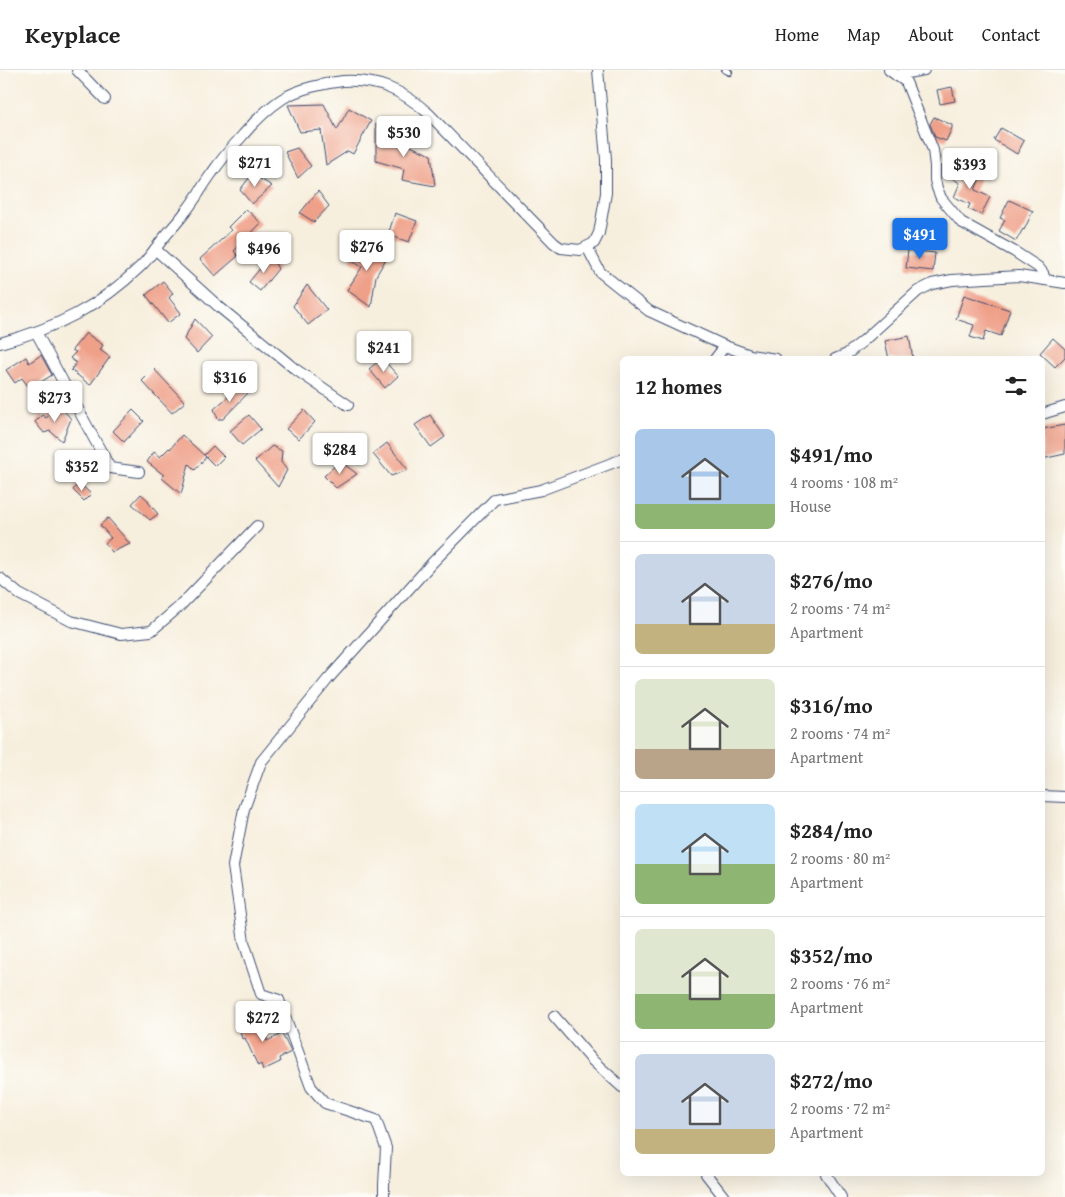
<!DOCTYPE html>
<meta charset="utf-8">
<style>
:root{--surface:#fff;--page:#f6f6f6;--text:#222;--muted:#767676;--line:#e0e0e0;--accent:#1a73e8}
body{margin:0;font-family:"Gentium Book Plus",serif;background:var(--page);color:var(--text);height:100vh;display:flex;flex-direction:column;font-size:19px;white-space:nowrap}
*{box-sizing:border-box;margin:0}
p{font-size:16px;color:var(--muted)}
.icon{flex:none;width:28px;height:28px;fill:none;stroke:currentColor;stroke-width:2;stroke-linecap:round;stroke-linejoin:round}
.map{position:relative;flex:1;overflow:hidden}
.drawer{position:absolute;left:620px;top:286px;width:425px;height:820px;display:flex;flex-direction:column;background:var(--surface);border-radius:8px;box-shadow:0 5px 20px #0002}
.drawer>*{flex:none}
.price{position:absolute;translate:-50% -42px;padding:0 11px;border-radius:5px;background:#fff;color:#222;font-size:16px;line-height:32px;filter:drop-shadow(0 1px 2px #0008)}
.price::after{content:'';position:absolute;left:50%;top:30px;width:15px;height:11px;margin-left:-8px;background:inherit;clip-path:polygon(0 0,100% 0,50% 100%)}
.price.selected{background:var(--accent);color:#fff}
ul{padding:0;list-style:none}
li{display:flex;align-items:center;gap:15px;height:125px;padding:0 15px}
li+li{border-top:1px solid var(--line)}
li span{display:grid;place-items:center;flex:none;width:140px;height:100px;border-radius:8px;color:#555}
li>.icon{margin-inline-start:auto}
span .icon{width:60px;height:60px;fill:#fffc;stroke-width:1}
li b{font-size:21px}
h2{display:flex;justify-content:space-between;align-items:center;height:60px;padding:0 15px;font-size:21px}
header{display:flex;align-items:center;gap:30px;box-sizing:border-box;height:70px;padding:0 25px;background:var(--surface);border-bottom:1px solid var(--line)}
header strong{font-size:24px}
nav{display:flex;gap:28px;margin-inline-start:auto;font-size:18px}
.map>svg:first-child{display:block}
.building{fill:#efa089}
.lines{fill:none;stroke-linecap:round;stroke-linejoin:round}
.lane-casing{stroke:#3c4c71;stroke-width:8}
.street-casing{stroke:#3c4c71;stroke-width:12}
.lane{stroke:#fff;stroke-width:5}
.street{stroke:#fff;stroke-width:10}
</style>
<header>
<strong>Keyplace</strong>
<nav><a>Home</a><a>Map</a><a>About</a><a>Contact</a></nav>
</header>
<div class="map">
<svg width="1065" height="1127" viewBox="0 0 1065 1127">
<rect width="100%" height="100%" fill="#fdfcf7"/>
<filter id="ink" filterUnits="userSpaceOnUse"><feTurbulence type="fractalNoise" baseFrequency=".02" numOctaves="2"/><feDisplacementMap in="SourceGraphic" scale="10" xChannelSelector="R" yChannelSelector="G"/><feConvolveMatrix kernelMatrix="1 2 1 2 8 2 1 2 1" color-interpolation-filters="sRGB"/></filter>
<filter id="wash" filterUnits="userSpaceOnUse"><feTurbulence type="fractalNoise" baseFrequency=".0096" numOctaves="4" result="noise"/><feDisplacementMap in="SourceGraphic" scale="20" xChannelSelector="R" yChannelSelector="G"/><feGaussianBlur stdDeviation="1.12" result="paint"/><feColorMatrix in="noise" values="0 0 0 0 0 0 0 0 0 0 0 0 0 0 0 0 0 1.4 0 .05"/><feComposite in="paint" operator="in"/></filter>
<g filter="url(#wash)">
<rect width="100%" height="100%" fill="#f7efde"/>
<g id="blocks">
<g class="building">
<polygon points="952,17 955,31 940,34 937,20"/>
<polygon points="324,34 337,60 349,38 371,51 353,84 348,81 326,95 321,60 300,62 288,35"/>
<polygon points="934,47 952,55 952,58 946,71 935,67 930,54"/>
<polygon points="376,54 408,75 431,85 435,116 402,110 404,99 376,91"/>
<polygon points="1001,58 1024,71 1017,84 994,70"/>
<polygon points="297,78 311,96 298,108 285,82"/>
<polygon points="969,97 982,103 975,120 990,127 981,145 968,139 970,134 954,127 960,113 950,107 955,98 966,104"/>
<polygon points="252,104 272,116 252,134 240,120"/>
<polygon points="318,121 329,136 314,152 300,143"/>
<polygon points="1009,130 1033,141 1024,160 1023,159 1016,171 999,161 1005,150 1000,148"/>
<polygon points="246,139 261,153 234,181 238,186 215,206 200,189 232,160 228,157"/>
<polygon points="395,143 417,151 409,172 388,165"/>
<polygon points="358,176 390,182 376,206 371,237 347,220 362,197 350,190"/>
<polygon points="908,180 935,183 933,201 906,198"/>
<polygon points="271,185 278,199 260,221 249,212"/>
<polygon points="163,211 173,223 169,228 181,243 168,253 146,225"/>
<polygon points="307,215 327,240 308,255 293,236"/>
<polygon points="964,225 1010,240 1001,266 986,261 983,271 970,267 974,255 956,249"/>
<polygon points="195,249 212,267 197,283 184,269"/>
<polygon points="86,263 103,275 100,280 110,287 90,315 71,300 76,293 70,288 76,282 72,280"/>
<polygon points="909,266 913,289 889,289 885,271"/>
<polygon points="1053,268 1065,279 1065,287 1055,297 1040,283"/>
<polygon points="41,285 52,305 30,319 22,308 15,313 6,300 26,287 29,293"/>
<polygon points="382,288 398,306 385,318 369,299"/>
<polygon points="154,299 185,332 172,343 142,311"/>
<polygon points="239,317 250,321 223,349 218,349 214,339"/>
<polygon points="60,336 71,349 62,371 50,361 44,363 35,352 42,345 46,348"/>
<polygon points="133,340 144,351 124,372 113,361"/>
<polygon points="304,340 315,352 299,369 286,359"/>
<polygon points="249,345 261,359 242,375 230,361"/>
<polygon points="430,345 445,367 431,377 415,355"/>
<polygon points="1065,355 1065,384 1042,389 1042,359"/>
<polygon points="182,365 206,387 195,400 189,394 181,424 162,408 164,405 147,392 154,382 160,387 169,378 170,379"/>
<polygon points="387,373 408,400 391,406 373,384"/>
<polygon points="213,376 224,387 215,396 204,385"/>
<polygon points="272,376 282,381 281,392 287,400 278,417 255,391"/>
<polygon points="340,391 357,404 336,418 324,406"/>
<polygon points="79,413 91,424 84,431 73,420"/>
<polygon points="141,424 149,431 148,432 158,444 150,450 132,434"/>
<polygon points="108,448 130,474 112,482 105,473 111,468 100,455"/>
<polygon points="262,947 267,971 282,964 291,982 279,988 280,992 263,1000 261,994 258,996 245,968 242,969 238,953"/>
</g>
</g>
</g>
<g filter="url(#ink)">
<use href="#blocks" fill-opacity="0" stroke="#3c4c71" stroke-width="1"/>
<g class="lines">
<defs>
<polyline id="lane" points="725,0 729,2"/>
<g id="street">
<polyline points="77,0 105,29"/>
<polyline points="889,0 906,12 908,17 933,80 935,96 935,110 937,118 941,128 961,152 1015,182 1038,197 1043,203 1045,210"/>
<polyline points="897,6 901,4 924,0"/>
<polyline points="587,177 600,202 649,241 725,276 750,285 776,289"/>
<polyline points="155,179 218,236 295,299 348,335"/>
<polyline points="36,262 110,398 139,402"/>
<path d="M0,273c56,-15 99,-36 141,-77 8,-8 14,-17 21,-26 8,-10 17,-19 24,-29 10,-12 17,-26 26,-38 9,-13 20,-26 31,-38 11,-13 24,-26 39,-36 16,-10 42,-16 61,-18 35,-2 60,10 85,32l126,130 7,5 19,2 14,-7 5,-10 7,-40v-34l-8,-89"/>
<polyline points="715,289 725,276"/>
<polyline points="835,289 847,284 863,271 918,221 932,214 952,210 1019,206 1065,213"/>
<polyline points="1042,344 1065,337"/>
<polyline points="0,508 19,524 71,551 121,564 151,561 179,537 257,456"/>
<polyline points="1042,726 1065,727"/>
<polyline points="554,946 593,991 622,1017"/>
<polyline points="706,1104 724,1127"/>
<polyline points="826,1104 841,1127"/>
<polyline points="384,1127 384,1115 386,1078 376,1050 325,1033 311,1017 279,930 261,924 244,872 233,796 244,739 261,692 328,609 432,493 495,429 541,420 620,390 622,388"/>
</g>
</defs>
<use href="#lane" class="lane-casing"/>
<use href="#street" class="street-casing"/>
<use href="#lane" class="lane"/>
<use href="#street" class="street"/>
</g>
</g>
</svg>
<b class="price" style="left:404px;top:88px">$530</b>
<b class="price" style="left:255px;top:118px">$271</b>
<b class="price" style="left:970px;top:120px">$393</b>
<b class="price selected" style="left:920px;top:190px">$491</b>
<b class="price" style="left:367px;top:202px">$276</b>
<b class="price" style="left:264px;top:204px">$496</b>
<b class="price" style="left:384px;top:303px">$241</b>
<b class="price" style="left:230px;top:333px">$316</b>
<b class="price" style="left:55px;top:353px">$273</b>
<b class="price" style="left:340px;top:405px">$284</b>
<b class="price" style="left:82px;top:422px">$352</b>
<b class="price" style="left:263px;top:973px">$272</b>
<section class="drawer">
<h2>12 homes<svg class="icon" aria-label="filters" viewBox="0 0 24 24"><path d="M4 7h16M4 17h16"/><circle cx="9" cy="7" r="2"/><circle cx="15" cy="17" r="2"/></svg></h2>
<ul>
<li><span style="background:linear-gradient(#a9c7e8 75%,#8fb573 0)"><svg class="icon" aria-label="home" viewBox="0 0 24 24"><path d="M3 11l9-7 9 7M6 9v11h12V9"/></svg></span><div><b>$491/mo</b><p>4 rooms · 108 m²</p><p>House</p></div></li>
<li><span style="background:linear-gradient(#c9d6e8 70%,#c2b280 0)"><svg class="icon" aria-label="home" viewBox="0 0 24 24"><path d="M3 11l9-7 9 7M6 9v11h12V9"/></svg></span><div><b>$276/mo</b><p>2 rooms · 74 m²</p><p>Apartment</p></div></li>
<li><span style="background:linear-gradient(#dfe7d0 70%,#b9a48a 0)"><svg class="icon" aria-label="home" viewBox="0 0 24 24"><path d="M3 11l9-7 9 7M6 9v11h12V9"/></svg></span><div><b>$316/mo</b><p>2 rooms · 74 m²</p><p>Apartment</p></div></li>
<li><span style="background:linear-gradient(#bfe0f5 60%,#8fb573 0)"><svg class="icon" aria-label="home" viewBox="0 0 24 24"><path d="M3 11l9-7 9 7M6 9v11h12V9"/></svg></span><div><b>$284/mo</b><p>2 rooms · 80 m²</p><p>Apartment</p></div></li>
<li><span style="background:linear-gradient(#dfe7d0 65%,#8fb573 0)"><svg class="icon" aria-label="home" viewBox="0 0 24 24"><path d="M3 11l9-7 9 7M6 9v11h12V9"/></svg></span><div><b>$352/mo</b><p>2 rooms · 76 m²</p><p>Apartment</p></div></li>
<li><span style="background:linear-gradient(#c9d6e8 75%,#c2b280 0)"><svg class="icon" aria-label="home" viewBox="0 0 24 24"><path d="M3 11l9-7 9 7M6 9v11h12V9"/></svg></span><div><b>$272/mo</b><p>2 rooms · 72 m²</p><p>Apartment</p></div></li>
</ul>
</section>
</div>
